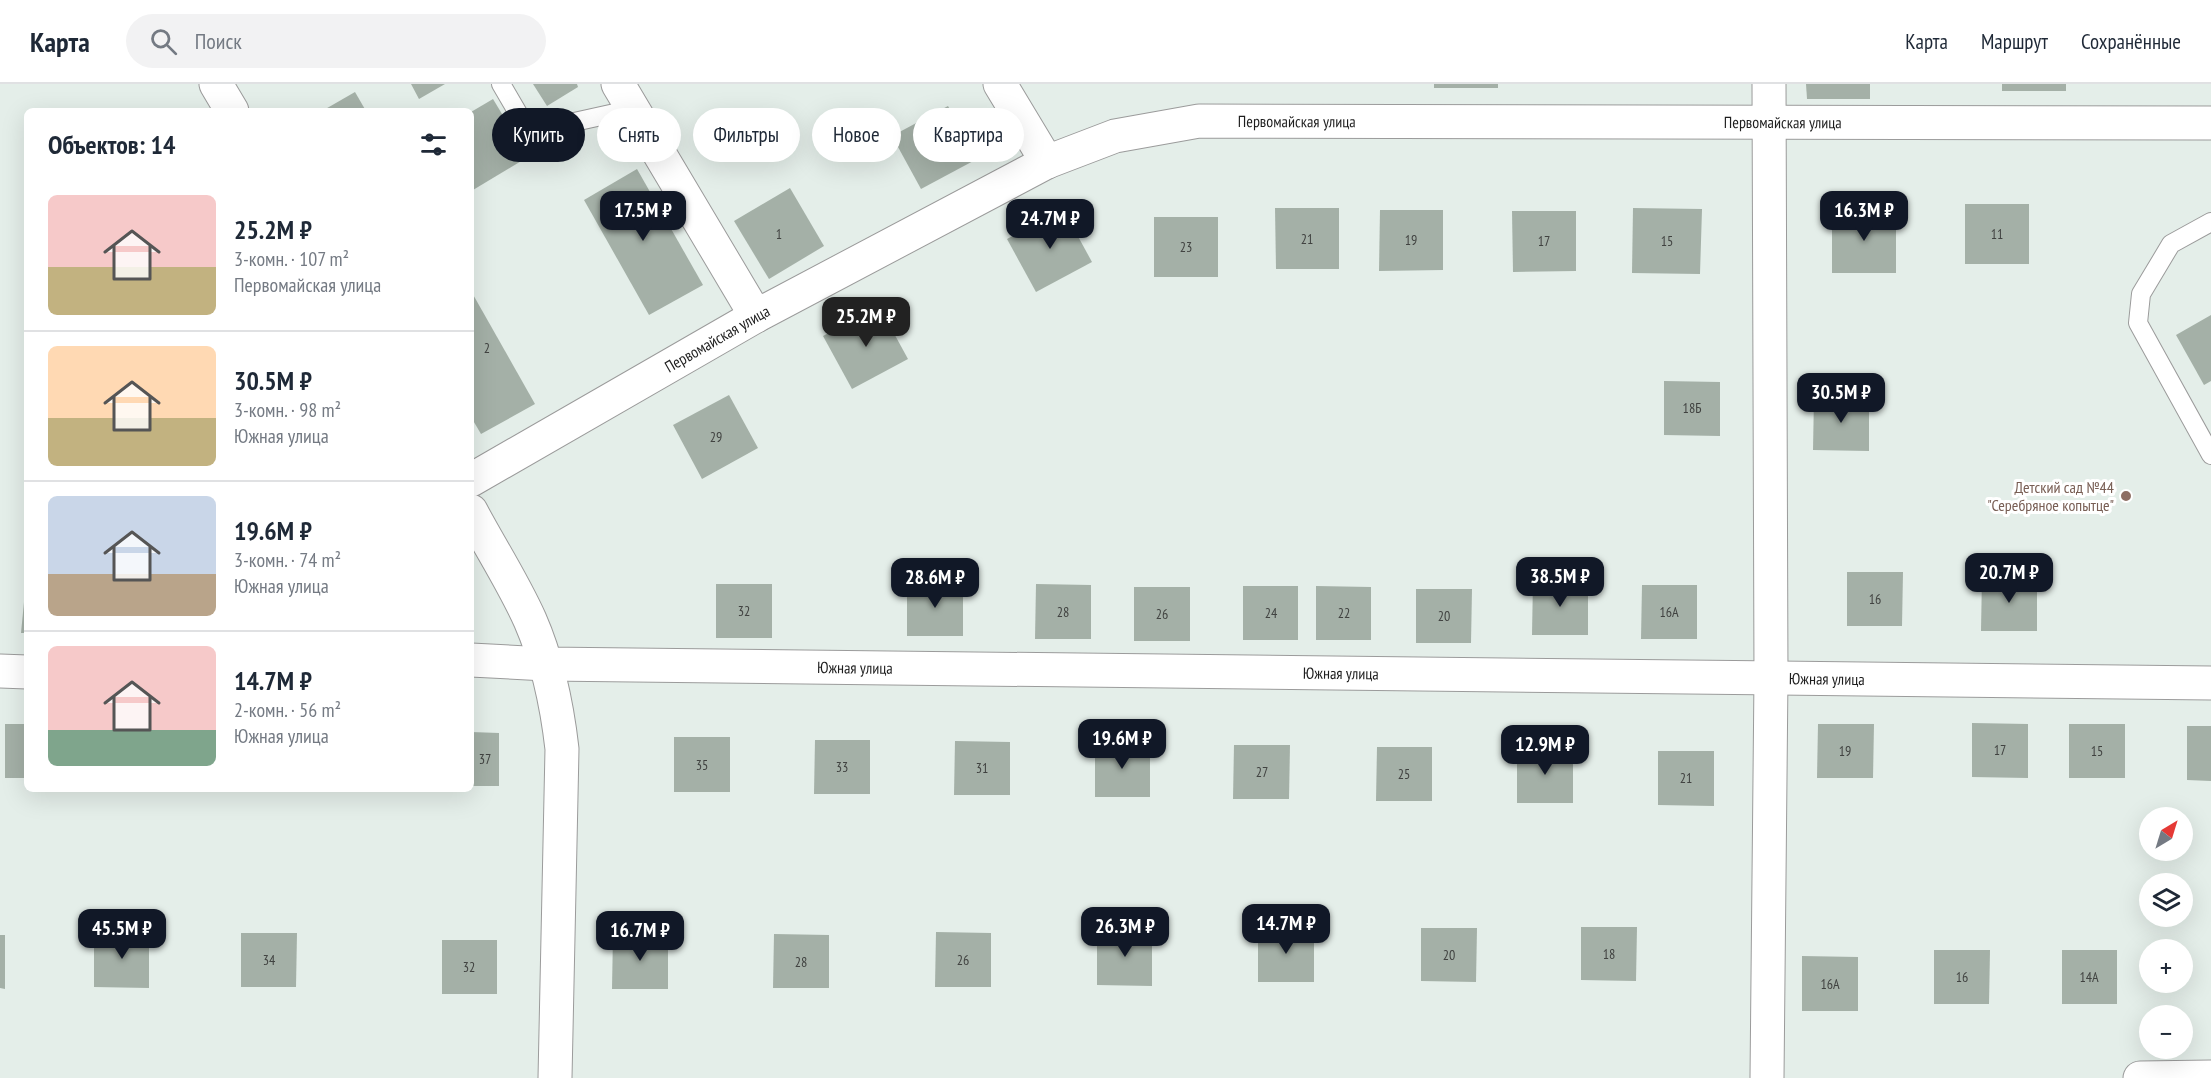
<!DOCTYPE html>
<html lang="ru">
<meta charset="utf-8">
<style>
:root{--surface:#fff;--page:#f2f2f3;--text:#1f2937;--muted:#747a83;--line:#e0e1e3;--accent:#111827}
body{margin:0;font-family:"PT Sans Narrow",sans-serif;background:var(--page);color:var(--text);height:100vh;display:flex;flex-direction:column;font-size:22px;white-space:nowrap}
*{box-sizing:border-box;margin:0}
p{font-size:20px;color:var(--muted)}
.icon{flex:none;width:33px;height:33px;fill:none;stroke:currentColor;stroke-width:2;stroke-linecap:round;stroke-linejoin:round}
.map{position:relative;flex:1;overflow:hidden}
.side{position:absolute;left:24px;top:24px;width:450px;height:684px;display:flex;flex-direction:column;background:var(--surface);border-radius:9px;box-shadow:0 6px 24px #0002}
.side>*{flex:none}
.guide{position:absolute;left:492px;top:24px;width:570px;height:54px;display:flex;gap:12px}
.needle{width:39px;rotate:38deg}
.controls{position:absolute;left:2139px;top:723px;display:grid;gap:12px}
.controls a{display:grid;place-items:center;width:54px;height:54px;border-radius:50%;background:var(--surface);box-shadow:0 6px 24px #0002;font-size:30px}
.price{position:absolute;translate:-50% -51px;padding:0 14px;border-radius:12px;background:var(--accent);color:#fff;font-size:20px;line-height:39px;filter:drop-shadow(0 2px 3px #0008)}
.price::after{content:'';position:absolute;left:50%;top:36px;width:18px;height:14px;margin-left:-9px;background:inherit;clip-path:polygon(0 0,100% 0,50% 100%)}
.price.on{background:#222;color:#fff}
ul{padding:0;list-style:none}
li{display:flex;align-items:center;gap:18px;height:150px;padding:0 24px}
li+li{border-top:2px solid var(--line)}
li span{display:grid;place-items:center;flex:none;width:168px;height:120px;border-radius:9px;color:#555}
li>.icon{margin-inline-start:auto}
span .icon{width:72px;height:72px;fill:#fffc;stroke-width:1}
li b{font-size:26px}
h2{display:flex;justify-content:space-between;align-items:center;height:72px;padding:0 24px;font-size:26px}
.pill{padding:0 21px;border-radius:27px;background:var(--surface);box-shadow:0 6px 24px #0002;font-size:21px;line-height:54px}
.pill.on{background:var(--accent);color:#fff}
header{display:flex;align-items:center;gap:36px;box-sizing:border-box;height:84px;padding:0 30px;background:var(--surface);border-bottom:2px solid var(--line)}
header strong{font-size:28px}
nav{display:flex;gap:33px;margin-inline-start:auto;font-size:21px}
.search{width:420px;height:54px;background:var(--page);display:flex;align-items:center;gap:15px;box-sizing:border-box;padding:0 21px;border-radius:33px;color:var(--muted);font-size:22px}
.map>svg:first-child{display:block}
.building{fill:#a4b0a7}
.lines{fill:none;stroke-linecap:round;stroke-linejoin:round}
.service-casing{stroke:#9b9b9b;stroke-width:20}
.minor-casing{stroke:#9b9b9b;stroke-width:35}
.service{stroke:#fff;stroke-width:18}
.minor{stroke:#fff;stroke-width:33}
.education-dot{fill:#8d6e63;stroke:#fff;stroke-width:2}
.labels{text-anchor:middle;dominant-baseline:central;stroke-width:6;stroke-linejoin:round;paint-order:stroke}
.number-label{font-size:14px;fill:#404240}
.street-label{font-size:16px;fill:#1e1e1e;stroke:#fff}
.education-label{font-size:16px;fill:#785e54;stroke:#fff;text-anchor:end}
</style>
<header>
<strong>Карта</strong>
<div class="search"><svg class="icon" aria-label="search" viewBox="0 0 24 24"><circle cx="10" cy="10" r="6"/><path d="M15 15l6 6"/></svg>Поиск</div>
<nav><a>Карта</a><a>Маршрут</a><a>Сохранённые</a></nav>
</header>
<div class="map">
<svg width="2211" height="994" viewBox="0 0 2211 994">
<rect width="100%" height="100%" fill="#e4eee9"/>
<g class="building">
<polygon points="411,0 445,0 419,15"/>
<polygon points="533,0 577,0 578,3 547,22"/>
<rect x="1434" y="0" width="64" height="4"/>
<polygon points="1806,0 1870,0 1870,15 1807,15"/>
<rect x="2002" y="0" width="64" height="7"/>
<polygon points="355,8 366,27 322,27"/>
<polygon points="493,15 528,73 473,106 471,28"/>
<polygon points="948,22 977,75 921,105 892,52"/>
<polygon points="637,85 703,201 649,231 584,116"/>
<polygon points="790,104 824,162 769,195 734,137"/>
<rect x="1965" y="120" width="64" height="60"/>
<polygon points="1275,124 1339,124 1339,185 1276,185"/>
<polygon points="1633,124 1702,125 1700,190 1632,189"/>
<polygon points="1063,125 1092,178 1036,208 1007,155"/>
<polygon points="1380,126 1443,126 1443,186 1379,187"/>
<polygon points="1512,127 1576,127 1576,187 1513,188"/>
<rect x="1832" y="128" width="64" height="61"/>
<rect x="1154" y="133" width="64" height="60"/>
<polygon points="471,207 535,320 481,350 471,333"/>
<polygon points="879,222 908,275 852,305 823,252"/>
<polygon points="2211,231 2211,297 2204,301 2176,251"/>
<polygon points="1664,297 1720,298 1720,352 1664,351"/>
<polygon points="729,311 758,364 702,395 673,341"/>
<polygon points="1814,313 1869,313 1869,367 1813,366"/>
<polygon points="1847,488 1903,488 1902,542 1847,542"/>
<polygon points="1982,492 2037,493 2037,547 1981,547"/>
<polygon points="1533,496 1588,497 1588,551 1532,551"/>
<polygon points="907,497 963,498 963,552 907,552"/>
<rect x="716" y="500" width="56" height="54"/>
<polygon points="1036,500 1091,501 1091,555 1035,555"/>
<polygon points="1642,501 1697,501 1697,555 1641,555"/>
<rect x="1243" y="502" width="55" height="54"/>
<polygon points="1316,502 1371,503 1371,556 1316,556"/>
<rect x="1134" y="503" width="56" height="54"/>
<polygon points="1416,505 1472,505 1471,559 1416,559"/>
<polygon points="25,508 27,508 27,549 21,549"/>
<polygon points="1972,639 2028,640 2028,694 1972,693"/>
<rect x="5" y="640" width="22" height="54"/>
<polygon points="1818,640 1874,640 1873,694 1817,694"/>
<rect x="2069" y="640" width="56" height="54"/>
<polygon points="2187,642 2211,642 2211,697 2187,696"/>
<polygon points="471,648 499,649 499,702 471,702"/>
<rect x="674" y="653" width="56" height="55"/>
<polygon points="815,656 870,656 870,710 814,710"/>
<polygon points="955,657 1010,658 1010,711 954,711"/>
<rect x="1095" y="659" width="55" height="54"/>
<polygon points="1234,661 1290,661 1289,715 1233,715"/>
<polygon points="1377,663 1432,663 1432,717 1376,717"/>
<rect x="1517" y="665" width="56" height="54"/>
<polygon points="1658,667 1714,667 1714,722 1658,721"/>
<polygon points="1581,843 1637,843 1636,897 1581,896"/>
<rect x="1258" y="844" width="56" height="54"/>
<polygon points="1421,844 1477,844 1476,898 1421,897"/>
<polygon points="1097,847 1152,847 1152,902 1097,901"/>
<polygon points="936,848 991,849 991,903 935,903"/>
<polygon points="94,849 149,849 149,904 94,903"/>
<polygon points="241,849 297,849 296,903 241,903"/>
<polygon points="613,850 668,851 668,905 612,905"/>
<polygon points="774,850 829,851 829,904 773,904"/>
<polygon points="0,851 5,851 5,905 0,904"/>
<rect x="442" y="856" width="55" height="54"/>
<polygon points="1934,866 1990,866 1989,920 1934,920"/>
<rect x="2062" y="866" width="55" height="54"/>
<polygon points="1802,872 1858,873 1858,927 1802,927"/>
</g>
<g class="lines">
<defs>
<g id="service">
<polyline points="501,0 529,48 633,25"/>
<polyline points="2211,138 2171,160 2141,210 2138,239 2211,371"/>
</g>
<g id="minor">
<polyline points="216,0 232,27"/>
<polyline points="618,0 756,232"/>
<polyline points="1000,0 1047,78"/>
<path id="s1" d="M471,396l285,-164 291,-154 68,-26 84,-15 1012,2"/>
<path d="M471,427c19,36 42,71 59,109 18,41 27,85 32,129l-7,329"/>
<path id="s2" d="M471,576l75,4 1665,19"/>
<polyline points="0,587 27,588"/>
<polyline points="1767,994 1771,593 1769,0"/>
<polyline points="2140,994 2211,993"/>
</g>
</defs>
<use href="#service" class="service-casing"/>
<use href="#minor" class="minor-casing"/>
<use href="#service" class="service"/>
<use href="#minor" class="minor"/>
</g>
<circle class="education-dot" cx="2126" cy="412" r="6"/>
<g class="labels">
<g class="number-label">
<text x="779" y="150">1</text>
<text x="1997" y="150">11</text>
<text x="1307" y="155">21</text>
<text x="1411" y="156">19</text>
<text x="1544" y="157">17</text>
<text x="1667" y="157">15</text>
<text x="1186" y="163">23</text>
<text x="487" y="264">2</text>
<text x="1692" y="324">18Б</text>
<text x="716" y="353">29</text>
<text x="1875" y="515">16</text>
<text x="744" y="527">32</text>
<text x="1063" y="528">28</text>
<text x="1669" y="528">16А</text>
<text x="1271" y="529">24</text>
<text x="1344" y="529">22</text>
<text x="1162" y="530">26</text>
<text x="1444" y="532">20</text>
<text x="2000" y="666">17</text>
<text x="1845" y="667">19</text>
<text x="2097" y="667">15</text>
<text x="485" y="675">37</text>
<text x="702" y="681">35</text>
<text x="842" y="683">33</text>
<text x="982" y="684">31</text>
<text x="1262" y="688">27</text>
<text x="1404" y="690">25</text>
<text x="1686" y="694">21</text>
<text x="1609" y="870">18</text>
<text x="1449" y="871">20</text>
<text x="269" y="876">34</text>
<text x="963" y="876">26</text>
<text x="801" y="878">28</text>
<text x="469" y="883">32</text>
<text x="1962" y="893">16</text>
<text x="2089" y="893">14А</text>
<text x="1830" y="900">16А</text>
</g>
<g class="street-label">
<text stroke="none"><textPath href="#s1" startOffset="914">Первомайская улица</textPath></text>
<text stroke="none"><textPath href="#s1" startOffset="1400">Первомайская улица</textPath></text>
<text stroke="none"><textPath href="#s1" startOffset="284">Первомайская улица</textPath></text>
<text stroke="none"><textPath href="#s2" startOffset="384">Южная улица</textPath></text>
<text stroke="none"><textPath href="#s2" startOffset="870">Южная улица</textPath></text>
<text stroke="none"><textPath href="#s2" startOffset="1356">Южная улица</textPath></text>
</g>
<g class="education-label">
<text x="2114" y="403">Детский сад №44<tspan x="2114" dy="18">"Серебряное копытце"</tspan></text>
</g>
</g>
</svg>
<div class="controls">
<a><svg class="needle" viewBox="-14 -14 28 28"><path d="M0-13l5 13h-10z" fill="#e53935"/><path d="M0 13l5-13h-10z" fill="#747a83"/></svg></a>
<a><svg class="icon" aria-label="layers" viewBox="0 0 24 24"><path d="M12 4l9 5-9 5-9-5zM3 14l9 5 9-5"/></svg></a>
<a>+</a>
<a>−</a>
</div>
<b class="price" style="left:643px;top:158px">17.5M ₽</b>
<b class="price" style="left:1864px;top:158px">16.3M ₽</b>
<b class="price" style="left:1050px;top:166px">24.7M ₽</b>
<b class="price on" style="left:866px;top:264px">25.2M ₽</b>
<b class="price" style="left:1841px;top:340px">30.5M ₽</b>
<b class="price" style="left:2009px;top:520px">20.7M ₽</b>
<b class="price" style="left:1560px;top:524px">38.5M ₽</b>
<b class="price" style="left:935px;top:525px">28.6M ₽</b>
<b class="price" style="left:1122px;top:686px">19.6M ₽</b>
<b class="price" style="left:1545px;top:692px">12.9M ₽</b>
<b class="price" style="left:1286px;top:871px">14.7M ₽</b>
<b class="price" style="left:1125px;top:874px">26.3M ₽</b>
<b class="price" style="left:122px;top:876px">45.5M ₽</b>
<b class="price" style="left:640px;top:878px">16.7M ₽</b>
<div class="guide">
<a class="pill on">Купить</a>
<a class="pill">Снять</a>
<a class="pill">Фильтры</a>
<a class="pill">Новое</a>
<a class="pill">Квартира</a>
</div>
<section class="side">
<h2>Объектов: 14<svg class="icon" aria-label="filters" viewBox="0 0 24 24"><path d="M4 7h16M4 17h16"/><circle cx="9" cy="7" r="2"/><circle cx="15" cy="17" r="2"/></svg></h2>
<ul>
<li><span style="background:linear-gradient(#f6c9c9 60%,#c2b280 0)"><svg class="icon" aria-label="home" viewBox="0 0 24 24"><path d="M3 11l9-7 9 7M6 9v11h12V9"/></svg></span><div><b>25.2M ₽</b><p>3-комн. · 107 m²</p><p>Первомайская улица</p></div></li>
<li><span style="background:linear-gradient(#ffd9b3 60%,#c2b280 0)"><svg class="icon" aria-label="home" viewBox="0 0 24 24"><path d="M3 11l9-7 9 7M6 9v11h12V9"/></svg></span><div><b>30.5M ₽</b><p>3-комн. · 98 m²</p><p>Южная улица</p></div></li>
<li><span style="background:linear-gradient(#c9d6e8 65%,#b9a48a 0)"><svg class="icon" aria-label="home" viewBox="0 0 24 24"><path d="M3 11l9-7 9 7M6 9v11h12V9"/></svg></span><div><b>19.6M ₽</b><p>3-комн. · 74 m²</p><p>Южная улица</p></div></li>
<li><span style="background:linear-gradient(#f6c9c9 70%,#7fa58c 0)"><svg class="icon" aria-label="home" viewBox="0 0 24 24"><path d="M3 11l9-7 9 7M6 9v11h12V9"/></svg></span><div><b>14.7M ₽</b><p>2-комн. · 56 m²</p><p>Южная улица</p></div></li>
</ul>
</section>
</div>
